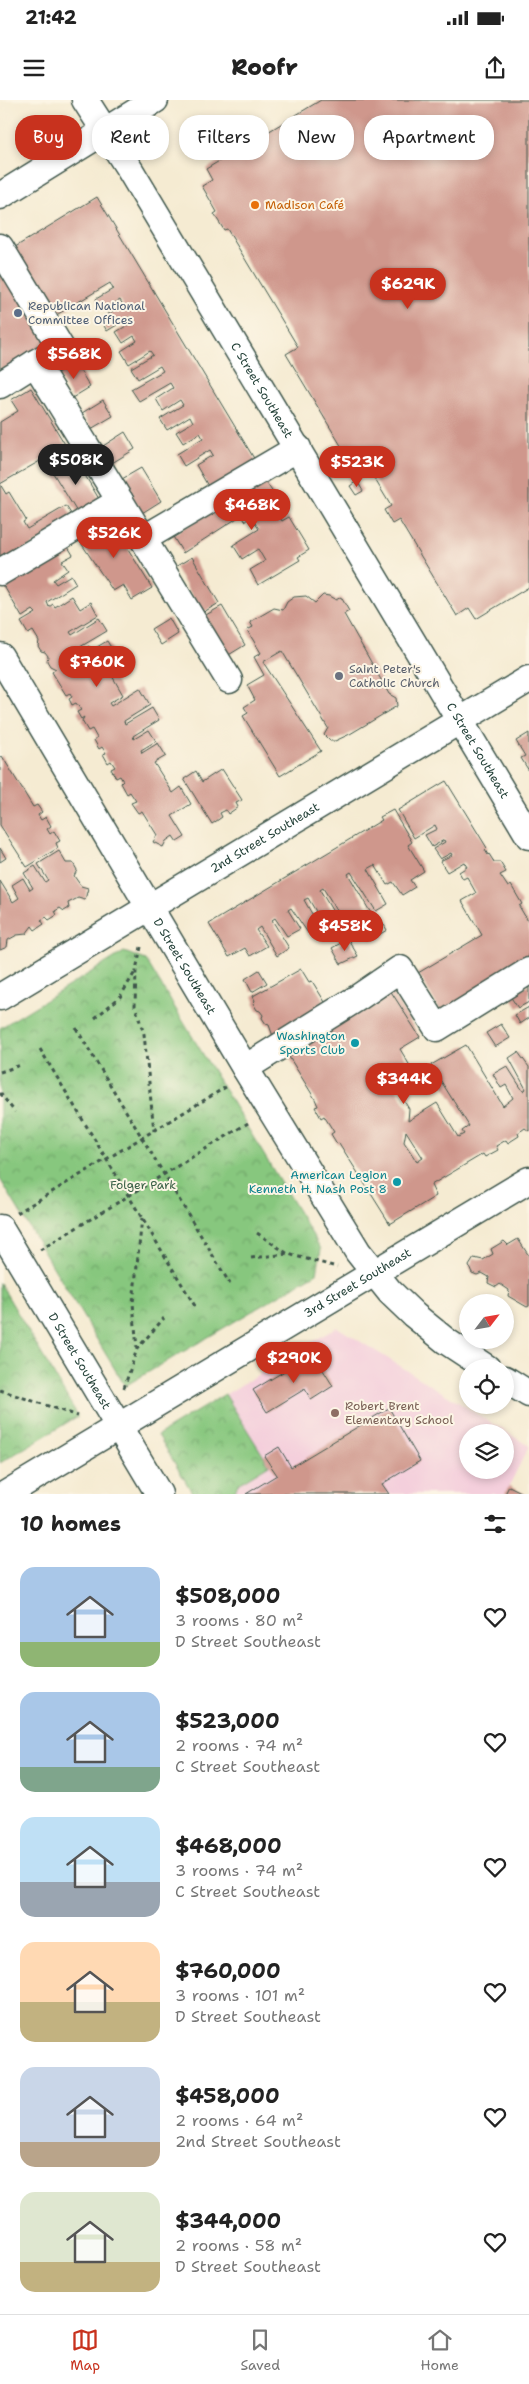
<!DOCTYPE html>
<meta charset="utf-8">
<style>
:root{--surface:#fff;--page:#f2f2f2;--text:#222;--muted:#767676;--line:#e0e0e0;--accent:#c8321e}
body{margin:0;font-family:"Shantell Sans",sans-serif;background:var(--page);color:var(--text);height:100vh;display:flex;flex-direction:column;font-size:19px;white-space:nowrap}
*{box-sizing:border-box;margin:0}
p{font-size:16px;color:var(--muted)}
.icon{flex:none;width:28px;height:28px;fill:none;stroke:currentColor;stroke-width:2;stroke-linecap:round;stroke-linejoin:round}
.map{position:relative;height:1394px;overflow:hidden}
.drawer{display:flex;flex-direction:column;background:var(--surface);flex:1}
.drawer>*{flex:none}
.top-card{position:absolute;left:15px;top:15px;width:500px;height:45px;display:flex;gap:10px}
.needle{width:32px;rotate:59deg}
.controls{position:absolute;left:459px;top:1194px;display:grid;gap:10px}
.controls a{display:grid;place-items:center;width:55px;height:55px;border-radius:50%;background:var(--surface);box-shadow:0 2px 8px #0003;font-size:25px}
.price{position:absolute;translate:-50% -42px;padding:0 11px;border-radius:18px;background:var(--accent);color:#fff;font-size:16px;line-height:32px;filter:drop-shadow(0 1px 2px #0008)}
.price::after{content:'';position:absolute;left:50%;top:30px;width:15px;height:11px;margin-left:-8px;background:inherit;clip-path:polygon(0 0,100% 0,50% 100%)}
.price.current{background:#222;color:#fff}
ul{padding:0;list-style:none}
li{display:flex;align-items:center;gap:15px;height:125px;padding:0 20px}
li span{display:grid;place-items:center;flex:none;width:140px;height:100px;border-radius:15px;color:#555}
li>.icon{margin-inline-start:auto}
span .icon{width:60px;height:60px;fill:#fffc;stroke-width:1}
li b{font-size:21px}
h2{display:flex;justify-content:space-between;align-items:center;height:60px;padding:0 20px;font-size:21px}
.pill{padding:0 18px;border-radius:20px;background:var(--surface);box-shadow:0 2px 8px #0003;font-size:18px;line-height:45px}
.pill.current{background:var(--accent);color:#fff}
.status{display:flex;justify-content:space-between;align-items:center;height:35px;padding:0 25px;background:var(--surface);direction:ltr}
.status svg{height:14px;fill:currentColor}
header{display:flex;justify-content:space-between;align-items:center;height:65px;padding:0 20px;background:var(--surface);font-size:22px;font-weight:800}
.tab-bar{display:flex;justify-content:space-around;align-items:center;height:70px;border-top:1px solid var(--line);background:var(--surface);font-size:14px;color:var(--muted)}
.tab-bar a{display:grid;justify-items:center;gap:2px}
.tab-bar .current{color:var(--accent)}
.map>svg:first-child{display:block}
.built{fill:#f4cfdc;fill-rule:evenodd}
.park{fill:url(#park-crowns);stroke:#538259}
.building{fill:#cf978c;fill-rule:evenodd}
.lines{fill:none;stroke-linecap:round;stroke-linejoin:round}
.minor-casing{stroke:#3f574c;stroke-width:29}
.path{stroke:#3f574c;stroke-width:3;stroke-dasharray:4 4;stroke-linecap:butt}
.minor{stroke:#fff;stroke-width:26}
.food-dot{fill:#e8710a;stroke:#fcf5e5;stroke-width:2}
.service-dot{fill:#5c6f8a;stroke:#fcf5e5;stroke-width:2}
.worship-dot{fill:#6b7280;stroke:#fcf5e5;stroke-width:2}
.culture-dot{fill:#0f9aa8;stroke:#fcf5e5;stroke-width:2}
.education-dot{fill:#8d6e63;stroke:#fcf5e5;stroke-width:2}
.labels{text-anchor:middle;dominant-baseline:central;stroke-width:4;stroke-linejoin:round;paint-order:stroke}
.food-label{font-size:12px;fill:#c56008;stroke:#fcf5e5;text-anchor:start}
.service-label{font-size:12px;fill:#4e5e75;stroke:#fcf5e5;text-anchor:start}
.street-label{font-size:12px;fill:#1f3d34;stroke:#fcf5e5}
.worship-label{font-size:12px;fill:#5b616d;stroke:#fcf5e5;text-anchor:start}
.culture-label{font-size:12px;fill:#0d838f;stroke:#fcf5e5;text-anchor:end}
.park-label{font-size:12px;fill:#396046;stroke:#fcf5e5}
.education-label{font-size:12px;fill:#785e54;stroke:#fcf5e5;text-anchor:start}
</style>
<div class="status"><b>21:42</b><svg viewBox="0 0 49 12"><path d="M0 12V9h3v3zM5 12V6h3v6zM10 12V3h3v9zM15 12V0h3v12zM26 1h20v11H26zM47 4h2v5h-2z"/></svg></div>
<header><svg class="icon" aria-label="menu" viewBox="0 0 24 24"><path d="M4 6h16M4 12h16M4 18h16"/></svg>Roofr<svg class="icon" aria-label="share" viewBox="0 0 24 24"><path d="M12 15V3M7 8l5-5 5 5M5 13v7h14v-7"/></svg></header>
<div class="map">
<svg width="529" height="1394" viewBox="0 0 529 1394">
<defs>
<pattern id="park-crowns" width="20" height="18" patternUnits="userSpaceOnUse" patternTransform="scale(1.25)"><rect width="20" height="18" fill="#87c77e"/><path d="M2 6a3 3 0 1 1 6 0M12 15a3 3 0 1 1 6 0" fill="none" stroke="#6ea368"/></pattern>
</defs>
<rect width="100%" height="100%" fill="#fcf5e5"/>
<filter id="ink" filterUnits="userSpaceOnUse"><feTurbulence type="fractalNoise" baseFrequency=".02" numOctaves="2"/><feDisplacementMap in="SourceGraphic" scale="10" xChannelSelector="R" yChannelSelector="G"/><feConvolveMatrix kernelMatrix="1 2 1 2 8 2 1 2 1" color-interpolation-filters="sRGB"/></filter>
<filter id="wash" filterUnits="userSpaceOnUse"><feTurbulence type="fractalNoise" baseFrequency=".0096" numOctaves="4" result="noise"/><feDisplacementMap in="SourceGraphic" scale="20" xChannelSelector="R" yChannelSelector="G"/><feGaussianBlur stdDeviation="1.12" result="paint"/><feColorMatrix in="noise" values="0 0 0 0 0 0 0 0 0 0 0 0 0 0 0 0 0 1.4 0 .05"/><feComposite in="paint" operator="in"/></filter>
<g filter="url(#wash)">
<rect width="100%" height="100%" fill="#f5ebd2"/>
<path class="built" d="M337,1227l192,119 -24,48h-312l-35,-59zM468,1332h37v38h-37z"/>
<g class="park">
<polygon points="124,852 146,860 321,1149 317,1173 125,1286 0,1079 0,928"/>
<polygon points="0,1183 78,1316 0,1363"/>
<polygon points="225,1294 269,1365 238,1384 234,1394 193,1394 158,1335"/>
</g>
<g id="blocks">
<g class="building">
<polygon points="321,0 529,0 529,487 476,519 469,508 457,516 399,420 392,424 384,410 391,406 359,353 349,359 286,254 298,247 227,129 224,130 214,114 217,112 202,86 212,80 206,69"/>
<polygon points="97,97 258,365 212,393 196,365 213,355 210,350 184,366 177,354 203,338 200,333 183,343 176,332 193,322 190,316 167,330 160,319 183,305 180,300 163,311 156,299 173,288 170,283 139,301 131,289 163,271 160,266 138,279 131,268 153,255 150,251 129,264 121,251 137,241 134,236 123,243 116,232 133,222 130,217 107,231 100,219 123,205 120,200 103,210 96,199 113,189 110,183 48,220 7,152"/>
<polygon points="0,154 52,246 0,277"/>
<polygon points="75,262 90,287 72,298 57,273"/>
<polygon points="31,288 66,346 0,384 0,322 18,311 11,300"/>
<polygon points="103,300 113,316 91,329 82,313"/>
<polygon points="125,332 135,349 112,363 103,346"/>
<polygon points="73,355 102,404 80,417 50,368"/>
<polygon points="141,368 161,401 142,413 122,379"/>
<polygon points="264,379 279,402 272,405 282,421 289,417 309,450 298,457 300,460 258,485 250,470 265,461 258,449 242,459 233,445 259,429 251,417 245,421 242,415 183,453 172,435"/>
<polygon points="357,381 363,391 356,395 350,386"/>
<polygon points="0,384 6,394 9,392 26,420 23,422 27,429 66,406 75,420 0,465"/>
<polygon points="109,418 152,488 132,500 123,485 113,491 77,437"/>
<polygon points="65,442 73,455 62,461 68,470 53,480 56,484 71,475 76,484 47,502 49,507 53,504 55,507 72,496 80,509 91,502 98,515 70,532 72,535 99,518 107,531 80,547 82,550 89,546 92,550 107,541 120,562 105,572 107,576 111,574 123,595 109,603 111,606 140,588 150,605 124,621 125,624 152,608 159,620 133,636 134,639 149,630 156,641 141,650 142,653 158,643 166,656 154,663 173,693 181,687 191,704 172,716 185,737 177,742 173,736 166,741 163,747 153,742 157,735 142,711 138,713 131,703 136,701 130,692 127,694 121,683 123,681 120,676 116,678 111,669 115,667 111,661 108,663 103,654 106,653 102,647 99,649 94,640 97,638 92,629 88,631 82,621 84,617 81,619 77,612 81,610 76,603 72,605 69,599 72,597 70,593 66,595 52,572 56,569 50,566 47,561 48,556 45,552 41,551 38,546 39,541 33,531 28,534 21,522 36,513 33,510 22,517 5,488 0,484"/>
<polygon points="192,457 219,503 202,513 175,467"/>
<polygon points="323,495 329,496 336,500 341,497 349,511 344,514 389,594 396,598 397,606 350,634 335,641 330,641 324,635 328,628 282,551 263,562 321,651 280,676 243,616 248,613 244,607 255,600 247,585 264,575 254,557 261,553 247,530 253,527 250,522 274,508 283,510 287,502 294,497 306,496 315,503"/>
<polygon points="222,506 245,545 227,556 204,516"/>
<polygon points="169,518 178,534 161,545 151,529"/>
<polygon points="529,633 529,671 521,658 525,656 516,641"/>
<polygon points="2,656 33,707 37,705 42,712 38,715 41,720 46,717 51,726 47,729 50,734 54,731 60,741 56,743 58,748 27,767 0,725 0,657"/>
<polygon points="222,669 242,700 236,703 238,707 228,714 226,710 220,713 222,717 212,724 184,679 196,671 202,682"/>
<polygon points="446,681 487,748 485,750 488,755 489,754 494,762 500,762 506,772 500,775 508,787 511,785 522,804 519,806 529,823 529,865 442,914 418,873 482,835 462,801 476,793 467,777 463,779 459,772 467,767 464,762 447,772 440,761 452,755 451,753 440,759 433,749 445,742 444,740 432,747 425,735 437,729 435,725 414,738 398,710"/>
<polygon points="393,710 412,742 408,745 424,771 410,780 415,787 402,795 393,782 387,785 375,765 368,769 388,804 376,811 351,772 348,774 372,815 360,822 357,818 346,825 323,788 320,790 342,827 330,835 308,798 304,800 319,826 308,833 291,808 288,810 300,829 287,836 275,818 272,820 289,848 277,856 260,827 256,830 267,846 250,856 245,848 229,857 209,824 382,720 380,717"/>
<polygon points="0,748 6,758 0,762"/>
<polygon points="59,751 66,763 73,763 77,770 74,776 81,786 88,788 85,800 78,798 68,803 69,808 64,811 60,808 55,811 57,815 49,820 46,817 41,820 44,824 35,830 32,826 26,834 17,835 8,840 7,847 0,850 0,781 13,802 19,798 12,785 23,778 30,790 33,788 24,773 35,766 45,782 48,780 38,764"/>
<polygon points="383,823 387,830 370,840 366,833"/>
<polygon points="348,839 358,856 341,864 332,848"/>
<polygon points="301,869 309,882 312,881 328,907 274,939 269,925 266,924 262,918 263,915 260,911 257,910 253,903 255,901 253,896"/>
<polygon points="259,870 267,883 252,892 245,879"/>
<polygon points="529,884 529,902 518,908 510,896"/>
<path d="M390,890l30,47 -20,12 16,27 -20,12 13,21 -1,12 29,-18 21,34 6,-3 -2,-3 7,-5 -38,-61 35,-20 37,61 10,-8 -7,-13 -5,3 -8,-14 14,-8 16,25 3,-2 -17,-31 9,-6 11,15v64l-4,-3 -7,5 1,3 -11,7 -2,-3 -10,6 2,4 -13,7 -2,-3 -52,31 5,11 -46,28 -51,-81 -2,1 -6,-10 3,-2 -10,-16 -3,2 -6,-11 3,-1 -3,-7 -29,-47zM406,1031l17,27 -6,4 -13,-20z"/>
<polygon points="529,907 529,918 520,924 515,915"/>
<polygon points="501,924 510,938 495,947 486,933"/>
<polygon points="518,1139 529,1156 529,1206 527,1207 508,1196 509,1190 500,1184 496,1187 488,1183 489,1177 482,1173 477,1175 472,1173 469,1166 474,1158 483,1160 493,1154 491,1149 504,1141 508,1145"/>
<polygon points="313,1254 333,1286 311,1300 305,1289 267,1312 253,1290"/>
<polygon points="389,1308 420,1361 382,1384 389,1394 246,1394 277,1375 264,1356 279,1347 291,1367"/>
<polygon points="509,1386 525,1394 505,1394"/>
</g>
</g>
</g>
<g filter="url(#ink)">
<use href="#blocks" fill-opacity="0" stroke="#3f574c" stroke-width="1"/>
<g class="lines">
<defs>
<g id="minor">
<path id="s1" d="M85,0l45,70 399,666"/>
<polyline points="0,96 155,0"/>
<polyline points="0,147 61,248 35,263"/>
<polyline points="0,285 35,263 120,401 0,472"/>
<polyline points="120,401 229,580"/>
<polyline points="143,439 298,348"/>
<path id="s2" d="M0,556l245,412 113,184 32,40 24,23 32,26 41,27"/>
<path id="s3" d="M0,897l529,-318"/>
<polyline points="245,968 359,897 400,869 437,928 529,871"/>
<path id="s4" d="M0,1128l159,266"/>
<polyline points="505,1279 529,1294"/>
<path id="s5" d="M6,1394l523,-314"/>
</g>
</defs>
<use href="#minor" class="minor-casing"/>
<g class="path">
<polyline points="141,847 136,870 135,906 144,934 154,1031"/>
<polyline points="95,918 120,897 135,872"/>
<polyline points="76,928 230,1184"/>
<polyline points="40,949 195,1206"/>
<polyline points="0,972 21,965"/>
<polyline points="0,993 15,1012"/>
<polyline points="17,1113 226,987"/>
<polyline points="257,1133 288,1154 337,1167"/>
<polyline points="40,1150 248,1023"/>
<polyline points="251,1158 288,1154"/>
<polyline points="137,1249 133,1203 142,1118"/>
<polyline points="124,1288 137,1249 164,1218"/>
<polyline points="0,1290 78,1316"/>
</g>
<use href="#minor" class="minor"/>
</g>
</g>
<circle class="food-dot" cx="255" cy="105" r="5"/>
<circle class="service-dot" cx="18" cy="213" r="5"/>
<circle class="worship-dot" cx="339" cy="576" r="5"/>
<g class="culture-dot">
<circle cx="355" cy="943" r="5"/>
<circle cx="397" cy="1082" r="5"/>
</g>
<circle class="education-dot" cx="335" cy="1313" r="5"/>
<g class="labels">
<g class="food-label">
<text x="265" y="105">Madison Café</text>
</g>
<g class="service-label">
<text x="28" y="206">Republican National<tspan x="28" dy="14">Committee Offices</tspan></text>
</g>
<g class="street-label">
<text stroke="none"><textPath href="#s1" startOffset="340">C Street Southeast</textPath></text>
<text stroke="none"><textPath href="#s1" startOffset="760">C Street Southeast</textPath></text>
<text stroke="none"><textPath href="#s3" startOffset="309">2nd Street Southeast</textPath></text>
<text stroke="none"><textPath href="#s2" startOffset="361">D Street Southeast</textPath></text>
<text stroke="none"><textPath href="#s5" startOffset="410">3rd Street Southeast</textPath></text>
<text stroke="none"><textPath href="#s4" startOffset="155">D Street Southeast</textPath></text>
</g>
<g class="worship-label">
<text x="349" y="569">Saint Peter's<tspan x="349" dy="14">Catholic Church</tspan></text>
</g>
<g class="culture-label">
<text x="345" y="936">Washington<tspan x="345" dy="14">Sports Club</tspan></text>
<text x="387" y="1075">American Legion<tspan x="387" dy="14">Kenneth H. Nash Post 8</tspan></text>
</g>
<g class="park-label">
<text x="143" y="1085">Folger Park</text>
</g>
<g class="education-label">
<text x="345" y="1306">Robert Brent<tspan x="345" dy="14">Elementary School</tspan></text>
</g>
</g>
</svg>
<div class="controls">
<a><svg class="needle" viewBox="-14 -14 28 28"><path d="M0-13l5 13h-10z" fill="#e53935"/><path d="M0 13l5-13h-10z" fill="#767676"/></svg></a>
<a><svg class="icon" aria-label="locate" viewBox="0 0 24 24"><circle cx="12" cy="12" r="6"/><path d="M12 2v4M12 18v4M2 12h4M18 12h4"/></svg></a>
<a><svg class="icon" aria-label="layers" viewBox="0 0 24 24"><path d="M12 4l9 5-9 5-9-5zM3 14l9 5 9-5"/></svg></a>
</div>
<b class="price" style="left:408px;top:210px">$629K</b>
<b class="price" style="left:74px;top:280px">$568K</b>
<b class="price current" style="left:76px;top:386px">$508K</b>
<b class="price" style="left:357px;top:388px">$523K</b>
<b class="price" style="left:252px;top:431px">$468K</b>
<b class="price" style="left:114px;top:459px">$526K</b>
<b class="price" style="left:97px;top:588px">$760K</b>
<b class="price" style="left:345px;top:852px">$458K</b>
<b class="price" style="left:404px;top:1005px">$344K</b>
<b class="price" style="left:294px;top:1284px">$290K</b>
<div class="top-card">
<a class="pill current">Buy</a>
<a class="pill">Rent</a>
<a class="pill">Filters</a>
<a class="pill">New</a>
<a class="pill">Apartment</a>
</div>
</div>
<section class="drawer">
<h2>10 homes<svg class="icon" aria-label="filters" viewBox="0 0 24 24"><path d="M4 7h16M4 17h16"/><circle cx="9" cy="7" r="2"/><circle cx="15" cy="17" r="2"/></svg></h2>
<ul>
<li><span style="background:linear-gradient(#a9c7e8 75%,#8fb573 0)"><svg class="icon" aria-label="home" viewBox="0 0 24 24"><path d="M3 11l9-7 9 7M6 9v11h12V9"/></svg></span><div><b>$508,000</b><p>3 rooms · 80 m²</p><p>D Street Southeast</p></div><svg class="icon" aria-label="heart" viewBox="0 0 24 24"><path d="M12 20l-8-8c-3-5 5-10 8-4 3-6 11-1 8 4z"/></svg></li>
<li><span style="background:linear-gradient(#a9c7e8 75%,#7fa58c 0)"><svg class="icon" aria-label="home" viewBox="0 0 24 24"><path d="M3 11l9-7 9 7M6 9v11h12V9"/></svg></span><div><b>$523,000</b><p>2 rooms · 74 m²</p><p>C Street Southeast</p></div><svg class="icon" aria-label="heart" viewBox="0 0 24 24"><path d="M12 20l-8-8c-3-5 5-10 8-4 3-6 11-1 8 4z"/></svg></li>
<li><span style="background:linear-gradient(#bfe0f5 65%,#9aa5b1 0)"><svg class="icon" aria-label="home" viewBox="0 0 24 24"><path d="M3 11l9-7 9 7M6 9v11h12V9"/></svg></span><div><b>$468,000</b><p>3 rooms · 74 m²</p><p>C Street Southeast</p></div><svg class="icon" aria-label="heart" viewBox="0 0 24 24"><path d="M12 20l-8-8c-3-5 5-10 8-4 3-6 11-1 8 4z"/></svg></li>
<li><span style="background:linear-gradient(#ffd9b3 60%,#c2b280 0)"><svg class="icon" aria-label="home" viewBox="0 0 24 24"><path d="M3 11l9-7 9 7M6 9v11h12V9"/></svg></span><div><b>$760,000</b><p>3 rooms · 101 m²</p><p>D Street Southeast</p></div><svg class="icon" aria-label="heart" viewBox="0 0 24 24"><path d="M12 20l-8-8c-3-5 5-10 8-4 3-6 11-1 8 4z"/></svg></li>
<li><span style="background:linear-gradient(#c9d6e8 75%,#b9a48a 0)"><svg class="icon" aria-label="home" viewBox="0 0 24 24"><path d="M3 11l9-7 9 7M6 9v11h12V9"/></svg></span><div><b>$458,000</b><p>2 rooms · 64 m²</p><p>2nd Street Southeast</p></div><svg class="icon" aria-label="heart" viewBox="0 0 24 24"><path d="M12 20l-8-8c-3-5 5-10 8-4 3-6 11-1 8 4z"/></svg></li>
<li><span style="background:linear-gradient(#dfe7d0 70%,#c2b280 0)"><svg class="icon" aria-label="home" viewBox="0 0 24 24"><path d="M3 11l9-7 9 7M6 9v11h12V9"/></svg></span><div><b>$344,000</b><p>2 rooms · 58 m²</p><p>D Street Southeast</p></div><svg class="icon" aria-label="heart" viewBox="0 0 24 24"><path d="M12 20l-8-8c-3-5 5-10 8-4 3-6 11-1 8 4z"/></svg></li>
</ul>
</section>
<nav class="tab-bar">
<a class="current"><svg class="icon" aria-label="map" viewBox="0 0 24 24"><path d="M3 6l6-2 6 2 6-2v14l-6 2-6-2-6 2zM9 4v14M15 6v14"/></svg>Map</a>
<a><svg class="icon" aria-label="saved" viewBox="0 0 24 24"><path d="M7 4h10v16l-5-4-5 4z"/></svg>Saved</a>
<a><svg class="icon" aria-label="home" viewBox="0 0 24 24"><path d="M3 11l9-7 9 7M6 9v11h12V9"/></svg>Home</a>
</nav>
